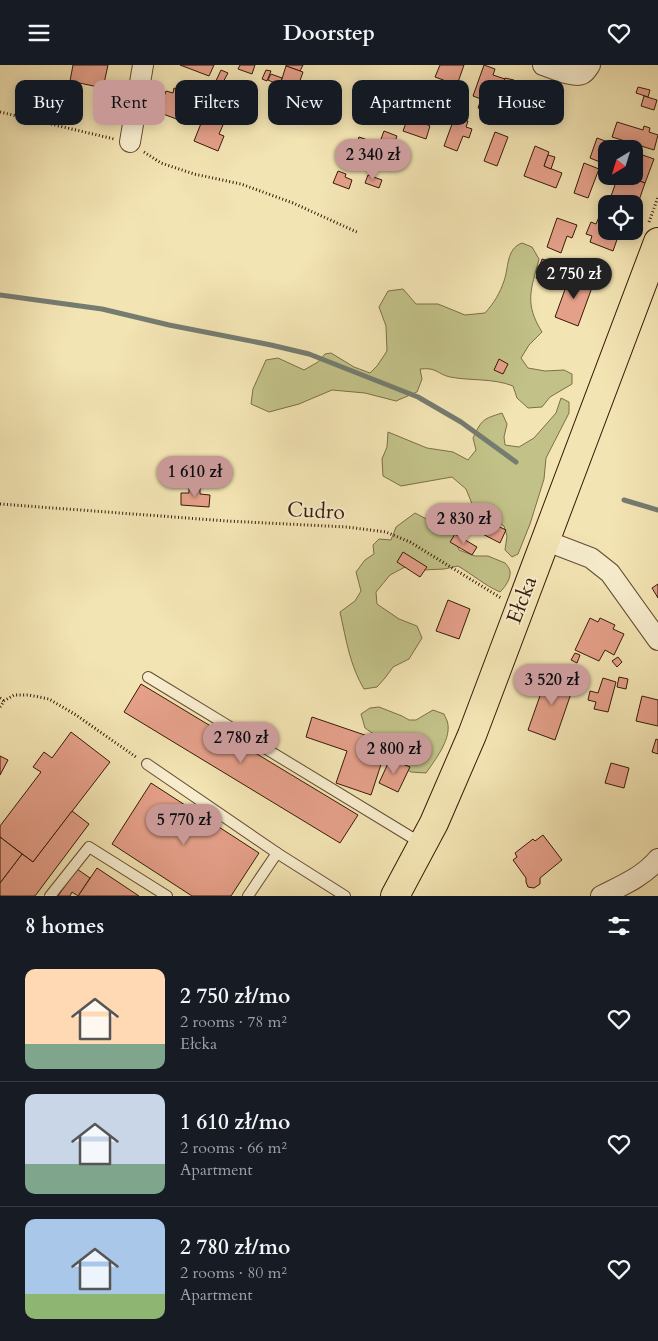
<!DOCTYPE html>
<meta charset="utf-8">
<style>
:root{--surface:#171b24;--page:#20242c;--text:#f1f3f6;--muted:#9ea1a6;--line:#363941;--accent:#c59692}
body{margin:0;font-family:Cardo,serif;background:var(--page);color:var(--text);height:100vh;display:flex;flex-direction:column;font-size:19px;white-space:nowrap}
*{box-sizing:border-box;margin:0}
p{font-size:16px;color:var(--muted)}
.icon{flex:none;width:28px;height:28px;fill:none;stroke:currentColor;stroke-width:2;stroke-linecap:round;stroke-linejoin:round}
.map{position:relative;height:831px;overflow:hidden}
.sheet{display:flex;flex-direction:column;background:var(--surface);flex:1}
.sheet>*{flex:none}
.top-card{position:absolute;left:15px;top:15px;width:629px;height:45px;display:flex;gap:10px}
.needle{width:32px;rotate:218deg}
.fabs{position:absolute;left:598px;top:75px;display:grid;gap:10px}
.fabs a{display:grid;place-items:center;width:45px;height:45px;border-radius:10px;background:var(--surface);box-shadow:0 2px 12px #0003;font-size:25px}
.price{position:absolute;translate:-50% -42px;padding:0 11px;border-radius:18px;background:var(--accent);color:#111;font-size:16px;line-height:32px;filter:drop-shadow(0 1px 2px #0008)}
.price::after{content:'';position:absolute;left:50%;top:30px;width:15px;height:11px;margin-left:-8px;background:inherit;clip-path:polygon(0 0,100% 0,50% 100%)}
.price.active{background:#222;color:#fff}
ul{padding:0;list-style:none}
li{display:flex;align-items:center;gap:15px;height:125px;padding:0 25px}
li+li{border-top:1px solid var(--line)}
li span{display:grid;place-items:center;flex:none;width:140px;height:100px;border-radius:10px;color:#555}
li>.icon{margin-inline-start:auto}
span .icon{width:60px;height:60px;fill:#fffc;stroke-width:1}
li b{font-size:21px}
h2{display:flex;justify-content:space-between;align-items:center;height:60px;padding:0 25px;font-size:21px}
.chip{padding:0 18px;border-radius:10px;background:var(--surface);box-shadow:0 2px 12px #0003;font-size:18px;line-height:45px}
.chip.active{background:var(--accent);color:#111}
header{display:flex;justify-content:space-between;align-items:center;height:65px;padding:0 25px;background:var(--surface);font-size:22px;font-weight:800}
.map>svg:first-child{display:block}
.green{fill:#c2c288;stroke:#7d6e48}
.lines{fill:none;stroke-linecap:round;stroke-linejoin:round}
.stream{stroke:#757c70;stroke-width:5}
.building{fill:#e5a08a;stroke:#381a08}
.lane-casing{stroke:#674c33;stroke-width:12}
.street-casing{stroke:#674c33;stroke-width:22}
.primary-casing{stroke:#381a08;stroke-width:30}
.path{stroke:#381a08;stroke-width:3;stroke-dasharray:1 2.5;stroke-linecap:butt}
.lane{stroke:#f7edce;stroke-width:10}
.street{stroke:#f7edce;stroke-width:20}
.primary{stroke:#f3e4b3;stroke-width:28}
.labels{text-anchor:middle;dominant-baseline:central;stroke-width:4;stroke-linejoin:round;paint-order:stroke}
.street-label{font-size:21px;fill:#381a08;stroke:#f7edce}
</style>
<header><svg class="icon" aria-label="menu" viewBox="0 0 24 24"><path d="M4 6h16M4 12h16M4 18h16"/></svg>Doorstep<svg class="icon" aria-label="heart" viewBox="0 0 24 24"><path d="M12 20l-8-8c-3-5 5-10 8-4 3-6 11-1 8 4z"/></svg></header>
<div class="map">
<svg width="658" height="831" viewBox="0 0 658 831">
<rect width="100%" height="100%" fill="#f3e4b3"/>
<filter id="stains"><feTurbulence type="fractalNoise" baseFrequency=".004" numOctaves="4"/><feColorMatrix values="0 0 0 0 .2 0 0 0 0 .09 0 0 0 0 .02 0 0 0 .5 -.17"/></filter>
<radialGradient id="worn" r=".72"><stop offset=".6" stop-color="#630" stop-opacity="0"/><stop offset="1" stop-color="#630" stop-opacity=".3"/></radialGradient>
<g class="green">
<path d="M522,178l10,4 7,12c-8,31 -15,44 3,73l-13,13 -8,13 7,10 17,3 19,-1 8,4v10l-22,13 -8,10 -14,1 -11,-10 -4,-12c-20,-8 -42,-5 -63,-9 -13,-3 -13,-10 -30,-8l2,10 -5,13 -21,9 -31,-8 -33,-3 -33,14 -30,8 -18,-8 2,-15 13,-29 12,-2 26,12 14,-8 7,-8 6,-1 23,14 16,6 7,-7 10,-15 -1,-25 -7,-19 9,-16 15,-2 13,15h22l27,11 20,-2c9,-10 15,-20 19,-32 5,-14 2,-32 18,-38z"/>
<path d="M561,333l8,4v11l-23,45 -2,21 -14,45 -12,30 -6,3 -7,-7 2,-14 -3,-10 -29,-15 -9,-22 -14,-12 -51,9 -18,-10 -1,-17 5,-12 1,-15 39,16 26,4 15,8 8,-10 -3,-12c9,-19 10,-19 29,-25l5,11 -3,13 1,8 14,2 15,-9 22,-25z"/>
<path d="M415,448l17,9 9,-1 15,9v12l3,8 16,6h13l17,7c2,2 4,5 5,8 1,8 -5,16 -10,21 -16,-7 -28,-18 -42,-26l-14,3 -22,1 -17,-3 -15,8 -14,17 1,12 22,15 18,7 5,12 -13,21 -16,8 -8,11 -8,9 -13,2c-14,-23 -18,-50 -24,-77l15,-11 6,-10 -5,-19 9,-12 9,-6 -1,-9 6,-6 12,1 5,-13z"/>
<path d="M379,642l23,9 7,4h7l17,-10 11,4c1,3 4,7 4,11 2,16 -13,35 -22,48l-15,-1 -24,-14 -2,-11 -7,-10 -13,-9 -4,-14 9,-6z"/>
</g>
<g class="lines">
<g class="stream">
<polyline points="0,230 102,244 169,260 271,280 309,289 418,332 461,357 516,397"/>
<polyline points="624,435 658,445"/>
</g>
</g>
<g class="building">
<polygon points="73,0 108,0 103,23 70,16"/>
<polygon points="180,0 214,0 209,11"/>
<polygon points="240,0 255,0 252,9 238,4"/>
<polygon points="286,0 303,0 300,6 286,1"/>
<polygon points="440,0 464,0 457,20 435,12"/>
<polygon points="484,0 495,4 493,10 505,14 496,39 493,38 490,48 478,43 481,34 473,31"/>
<polygon points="286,1 303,7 296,27 280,20"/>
<polygon points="221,5 228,8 221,21 215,18"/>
<polygon points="266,5 271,6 267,16 262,14"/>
<polygon points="271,9 282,13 279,20 268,15"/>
<polygon points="505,13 514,15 508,31 500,28"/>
<polygon points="522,22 544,30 536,52 514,44"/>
<polygon points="638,22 650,25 648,32 636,28"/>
<polygon points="174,23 192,30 182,56 155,46 159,36 162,37 166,26 173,28"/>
<polygon points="644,31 657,35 654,45 641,41"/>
<polygon points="414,36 432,42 426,59 430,61 426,74 403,66"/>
<polygon points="455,51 468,56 466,62 472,64 469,73 463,71 457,86 444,81"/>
<polygon points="208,54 223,60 219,69 224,71 218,86 194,76 202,56 206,57"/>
<polygon points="617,57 643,65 644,61 650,63 649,67 658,70 654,85 612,72"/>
<polygon points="384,66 397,71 394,79 381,74"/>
<polygon points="495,67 508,72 497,101 484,96"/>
<polygon points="359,72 385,81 376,107 350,97"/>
<polygon points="597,73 608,77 600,97 590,93"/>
<polygon points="535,81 549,87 544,101 562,108 556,123 524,111"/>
<polygon points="634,87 654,94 645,118 627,111 634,111"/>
<polygon points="548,90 555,92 551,104 544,101"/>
<polygon points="584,98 599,104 588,133 574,128"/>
<polygon points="338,106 346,109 345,112 352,115 349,124 333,118"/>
<polygon points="368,110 382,115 379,123 365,118"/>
<polygon points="612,111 627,111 645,118 636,144 634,143 634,139 622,139 610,134 616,117 611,116"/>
<polygon points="599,152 606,155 606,166 620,166 613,186 590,177 592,171 586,169 591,157 596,159"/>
<polygon points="557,153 577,160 572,173 567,171 561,188 547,182"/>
<polygon points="542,194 558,199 555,208 550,206 546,216 536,213"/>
<polygon points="571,208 594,217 578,261 555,252"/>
<polygon points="499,294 508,299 503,309 494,305"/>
<polygon points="168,394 179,399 173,416 161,412"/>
<polygon points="189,423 200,423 200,429 210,430 209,442 181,440 181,428 189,428"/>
<polygon points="475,450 506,465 500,478 469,462"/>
<polygon points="455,469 477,482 472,490 450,477"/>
<polygon points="403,487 427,502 420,512 397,497"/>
<polygon points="658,519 658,533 652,523"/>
<polygon points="448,535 470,544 459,574 436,566"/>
<polygon points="590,553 598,557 600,553 615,560 613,564 624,569 614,590 605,585 599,596 575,585"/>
<polygon points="575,588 580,590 577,598 571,595"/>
<polygon points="618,592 622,597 617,602 612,596"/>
<polygon points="548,608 575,617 555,675 528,665"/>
<polygon points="619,612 628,614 626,624 617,622"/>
<polygon points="603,613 616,617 608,647 594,644 596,637 588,635 590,626 598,628"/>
<polygon points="141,619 358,750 340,778 124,647"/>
<polygon points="642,631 658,635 658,661 636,656"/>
<polygon points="312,652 388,678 371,730 336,718 347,686 306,672"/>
<polygon points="71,667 110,697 33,797 0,772 0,761 41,707 33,702 44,687 52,693"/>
<polygon points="656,674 658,675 658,689 652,687"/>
<polygon points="0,691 8,695 0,710"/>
<polygon points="390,694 410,702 398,727 379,718"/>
<polygon points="611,698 629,703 624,723 605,718"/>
<polygon points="151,718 259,788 231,831 192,831 112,779"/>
<polygon points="72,746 89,759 35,831 0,831 0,818 22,789 33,797"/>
<polygon points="543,770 562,795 540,813 540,819 534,823 528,822 526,817 526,813 513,795 517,792 515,788 533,774 535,776"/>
<polygon points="0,772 22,789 0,818"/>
<polygon points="97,803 139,831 78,831"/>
<polygon points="77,804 90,813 78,831 72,827 70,831 58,831"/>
</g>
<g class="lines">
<defs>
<g id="lane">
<polyline points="148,612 411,772 423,778"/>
<polyline points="147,699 277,788 345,831"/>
<polyline points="50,831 89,782 167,831"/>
<polyline points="248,831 277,788"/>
</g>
<g id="street">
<path d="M543,0c9,3 30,13 39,9 4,-2 6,-6 8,-9"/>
<polyline points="130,77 143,0"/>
<polyline points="544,475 591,493 610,508 658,575"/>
<path d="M601,831c20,-10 42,-19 57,-37"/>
</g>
<polyline id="primary" points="395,831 434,758 472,670 658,177"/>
</defs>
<use href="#lane" class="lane-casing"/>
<use href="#street" class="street-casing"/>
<use href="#primary" class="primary-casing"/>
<g class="path">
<polyline points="0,47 114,74"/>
<polyline points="144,87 161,98 194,109 241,119 293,138 359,168"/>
<polyline points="649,157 658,132"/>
<polyline points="0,439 227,456 347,462 386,467 410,477 501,533"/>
<polyline points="0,633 4,636"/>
<polyline points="0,642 4,636 14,630 29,630 49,634 76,650 136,692"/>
</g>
<use href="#lane" class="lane"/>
<use href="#street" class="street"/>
<use href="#primary" class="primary"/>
</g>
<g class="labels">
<g class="street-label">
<text transform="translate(316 446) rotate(3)">Cudro</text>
<text transform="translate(522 535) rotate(-69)">Ełcka</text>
</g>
</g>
<rect width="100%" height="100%" filter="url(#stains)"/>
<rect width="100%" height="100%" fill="url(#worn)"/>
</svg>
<div class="fabs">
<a><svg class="needle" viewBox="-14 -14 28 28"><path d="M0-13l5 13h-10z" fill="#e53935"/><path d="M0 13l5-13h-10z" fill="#9ea1a6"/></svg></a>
<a><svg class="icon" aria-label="locate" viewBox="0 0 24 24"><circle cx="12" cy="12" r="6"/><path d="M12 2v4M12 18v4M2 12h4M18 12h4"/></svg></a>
</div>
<b class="price" style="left:373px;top:116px">2 340 zł</b>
<b class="price active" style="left:574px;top:235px">2 750 zł</b>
<b class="price" style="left:195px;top:433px">1 610 zł</b>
<b class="price" style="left:464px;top:480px">2 830 zł</b>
<b class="price" style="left:552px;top:641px">3 520 zł</b>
<b class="price" style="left:241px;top:699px">2 780 zł</b>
<b class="price" style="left:394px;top:710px">2 800 zł</b>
<b class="price" style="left:184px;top:781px">5 770 zł</b>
<div class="top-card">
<a class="chip">Buy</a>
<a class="chip active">Rent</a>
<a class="chip">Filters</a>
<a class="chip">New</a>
<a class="chip">Apartment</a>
<a class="chip">House</a>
</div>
</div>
<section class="sheet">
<h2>8 homes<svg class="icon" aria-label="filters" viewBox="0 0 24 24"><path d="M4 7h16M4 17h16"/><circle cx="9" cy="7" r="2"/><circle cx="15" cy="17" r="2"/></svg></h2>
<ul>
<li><span style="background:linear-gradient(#ffd9b3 75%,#7fa58c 0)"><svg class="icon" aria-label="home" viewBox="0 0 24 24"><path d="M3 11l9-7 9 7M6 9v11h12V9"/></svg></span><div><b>2 750 zł/mo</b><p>2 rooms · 78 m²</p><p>Ełcka</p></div><svg class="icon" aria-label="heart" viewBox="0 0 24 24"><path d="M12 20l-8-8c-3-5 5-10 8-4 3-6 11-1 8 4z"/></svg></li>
<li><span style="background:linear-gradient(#c9d6e8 70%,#7fa58c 0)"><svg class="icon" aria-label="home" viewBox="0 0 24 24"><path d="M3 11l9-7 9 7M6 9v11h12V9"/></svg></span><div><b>1 610 zł/mo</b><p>2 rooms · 66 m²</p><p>Apartment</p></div><svg class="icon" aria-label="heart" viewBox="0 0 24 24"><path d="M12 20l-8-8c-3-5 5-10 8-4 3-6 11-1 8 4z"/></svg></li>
<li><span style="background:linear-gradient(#a9c7e8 75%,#8fb573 0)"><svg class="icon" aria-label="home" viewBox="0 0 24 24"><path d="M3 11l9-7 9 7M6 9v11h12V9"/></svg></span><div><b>2 780 zł/mo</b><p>2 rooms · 80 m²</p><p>Apartment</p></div><svg class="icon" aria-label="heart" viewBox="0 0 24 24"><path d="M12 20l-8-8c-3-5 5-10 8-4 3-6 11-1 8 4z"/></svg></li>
</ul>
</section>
